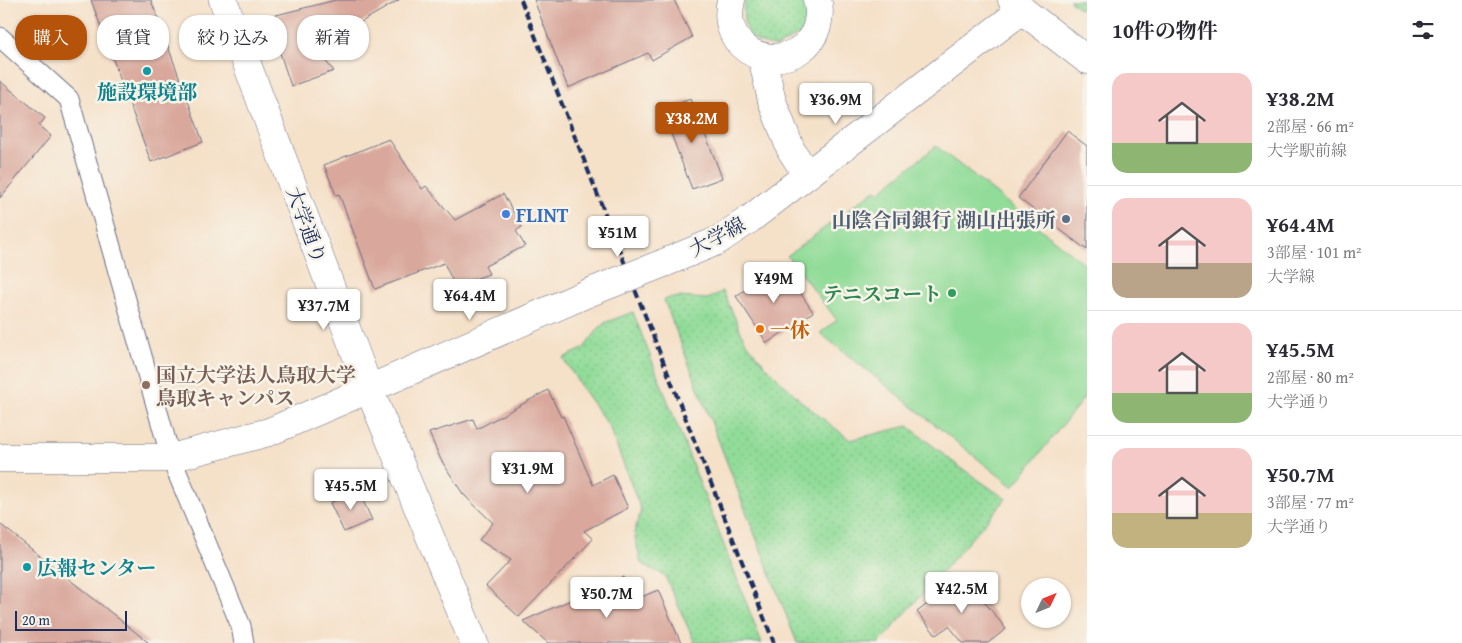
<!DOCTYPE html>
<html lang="ja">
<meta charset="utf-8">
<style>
:root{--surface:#fff;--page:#f7f7f7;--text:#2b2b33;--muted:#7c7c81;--line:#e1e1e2;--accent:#b45309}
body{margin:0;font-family:"Gentium Book Plus","Noto Serif JP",serif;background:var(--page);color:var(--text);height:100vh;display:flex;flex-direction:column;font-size:19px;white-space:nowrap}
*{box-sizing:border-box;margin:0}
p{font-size:16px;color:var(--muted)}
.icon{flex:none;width:28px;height:28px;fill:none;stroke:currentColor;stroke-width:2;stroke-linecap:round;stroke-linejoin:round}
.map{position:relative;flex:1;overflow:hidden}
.sheet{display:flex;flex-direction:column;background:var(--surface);width:375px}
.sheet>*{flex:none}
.hud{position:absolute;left:15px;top:15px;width:475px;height:45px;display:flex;gap:10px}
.needle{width:32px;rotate:47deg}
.tools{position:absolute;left:1021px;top:578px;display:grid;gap:10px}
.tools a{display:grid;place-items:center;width:50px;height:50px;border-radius:50%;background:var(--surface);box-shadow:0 1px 4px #0004;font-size:25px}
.scale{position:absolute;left:15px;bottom:12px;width:112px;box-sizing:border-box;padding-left:5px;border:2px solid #1b2f5e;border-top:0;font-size:14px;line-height:18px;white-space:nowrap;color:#1b2f5e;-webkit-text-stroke:4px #f7f3e8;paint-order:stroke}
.price{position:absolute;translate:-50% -42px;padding:0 11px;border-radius:5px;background:#fff;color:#222;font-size:16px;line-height:32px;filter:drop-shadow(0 1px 2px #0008)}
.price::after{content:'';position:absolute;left:50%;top:30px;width:15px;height:11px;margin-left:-8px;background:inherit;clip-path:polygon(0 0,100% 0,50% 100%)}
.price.active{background:var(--accent);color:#fff}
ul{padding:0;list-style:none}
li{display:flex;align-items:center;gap:15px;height:125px;padding:0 25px}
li+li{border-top:1px solid var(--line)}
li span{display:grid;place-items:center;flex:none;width:140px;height:100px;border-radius:15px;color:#555}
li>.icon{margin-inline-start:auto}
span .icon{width:60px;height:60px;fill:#fffc;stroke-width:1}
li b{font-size:21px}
h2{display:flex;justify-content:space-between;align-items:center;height:60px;padding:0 25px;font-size:21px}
.tag{padding:0 18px;border-radius:20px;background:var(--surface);box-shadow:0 1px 4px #0004;font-size:18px;line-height:45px}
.tag.active{background:var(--accent);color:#fff}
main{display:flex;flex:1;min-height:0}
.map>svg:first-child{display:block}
.grass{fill:url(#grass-dots);stroke:#56867b}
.green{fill:#91dc98;stroke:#56867b}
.building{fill:#d9a79b}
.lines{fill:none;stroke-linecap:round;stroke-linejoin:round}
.lane-casing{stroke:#676d83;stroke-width:21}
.street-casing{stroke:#676d83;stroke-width:29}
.secondary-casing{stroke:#676d83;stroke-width:29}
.lane{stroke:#fff;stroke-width:19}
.street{stroke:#fff;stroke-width:28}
.secondary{stroke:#fff;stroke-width:28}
.rail{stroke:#1b2f5e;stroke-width:4;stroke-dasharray:8 4;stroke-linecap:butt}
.secondary-bridge-casing{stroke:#676d83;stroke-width:29;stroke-linecap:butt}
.secondary-bridge{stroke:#fff;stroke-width:28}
.culture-dot{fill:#0f9aa8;stroke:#f7f3e8;stroke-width:2}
.shop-dot{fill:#3f7fe0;stroke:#f7f3e8;stroke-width:2}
.service-dot{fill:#5c6f8a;stroke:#f7f3e8;stroke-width:2}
.leisure-dot{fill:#2e9e5b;stroke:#f7f3e8;stroke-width:2}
.food-dot{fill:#e8710a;stroke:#f7f3e8;stroke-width:2}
.education-dot{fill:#8d6e63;stroke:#f7f3e8;stroke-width:2}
.labels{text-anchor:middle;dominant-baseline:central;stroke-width:5;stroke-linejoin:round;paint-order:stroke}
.culture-label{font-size:20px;font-weight:bold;fill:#0d838f;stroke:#f7f3e8}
.shop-label{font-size:20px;font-weight:bold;fill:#366cbe;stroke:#f7f3e8;text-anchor:start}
.service-label{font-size:20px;font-weight:bold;fill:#4e5e75;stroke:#f7f3e8;text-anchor:end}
.street-label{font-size:20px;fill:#1b2f5e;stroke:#f7f3e8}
.leisure-label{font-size:20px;font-weight:bold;fill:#27864d;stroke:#f7f3e8;text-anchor:end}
.food-label{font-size:20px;font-weight:bold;fill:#c56008;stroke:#f7f3e8;text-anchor:start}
.education-label{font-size:20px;font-weight:bold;fill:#785e54;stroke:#f7f3e8;text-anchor:start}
</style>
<main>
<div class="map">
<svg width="1087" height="643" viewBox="0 0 1087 643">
<defs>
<pattern id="grass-dots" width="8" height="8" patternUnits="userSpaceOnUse" patternTransform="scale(1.25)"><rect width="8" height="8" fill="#91dc98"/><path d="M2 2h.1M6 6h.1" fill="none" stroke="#7cbd85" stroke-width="1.8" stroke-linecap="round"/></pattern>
</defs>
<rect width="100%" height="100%" fill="#f7f3e8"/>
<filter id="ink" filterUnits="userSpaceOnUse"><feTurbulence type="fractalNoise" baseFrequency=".02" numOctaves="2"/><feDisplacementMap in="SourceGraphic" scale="10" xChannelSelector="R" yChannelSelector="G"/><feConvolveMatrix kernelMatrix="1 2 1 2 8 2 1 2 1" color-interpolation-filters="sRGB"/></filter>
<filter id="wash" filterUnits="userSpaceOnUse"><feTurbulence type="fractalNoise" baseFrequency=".0096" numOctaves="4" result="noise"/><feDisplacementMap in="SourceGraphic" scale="20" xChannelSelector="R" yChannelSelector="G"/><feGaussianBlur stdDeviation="1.12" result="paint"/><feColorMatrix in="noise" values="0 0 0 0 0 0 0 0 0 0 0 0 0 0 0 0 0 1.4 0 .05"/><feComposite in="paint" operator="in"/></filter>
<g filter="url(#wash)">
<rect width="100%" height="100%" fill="#f5e0c8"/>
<g class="grass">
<path d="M746,0h59l4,11 -6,21 -26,15c-7,-2 -15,-3 -20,-6 -14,-8 -16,-28 -11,-41z"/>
<polygon points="1069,0 1087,0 1087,14"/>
<polygon points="723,291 745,341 764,364 801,401 850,440 908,426 957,465 1006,499 879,643 797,643 664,300 672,297 673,299 677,297 708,299"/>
<polygon points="633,312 762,643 695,643 665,576 641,563 634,533 641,510 609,426 583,390 563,358 583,349 600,327 604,325 604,323"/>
</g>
<polygon class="green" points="936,146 1087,266 1087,394 1013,487 820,333 837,320 787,256 875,190 879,192"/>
<g id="blocks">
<g class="building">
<polygon points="91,0 151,0 203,142 151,162"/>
<polygon points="336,0 399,0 315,49 334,71 291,86 268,17"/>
<polygon points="534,0 674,0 692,37 652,60 648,53 568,88"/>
<polygon points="0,81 45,118 39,126 51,136 0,198"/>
<polygon points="690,99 710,146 722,178 692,189 662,110"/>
<polygon points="1067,131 1087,146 1087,250 1018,198"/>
<polygon points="389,139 422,189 426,186 455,220 503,194 522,227 516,231 525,246 485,266 489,274 455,286 444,263 375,289 339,194 336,195 324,165"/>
<polygon points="782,265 813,312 767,343 736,296"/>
<polygon points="548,390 561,417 563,416 593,485 613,475 628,508 584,531 593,539 519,617 486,586 511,560 479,540 493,523 463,494 441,460 429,433 473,419 477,429"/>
<polygon points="358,490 372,520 344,532 330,503"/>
<polygon points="0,524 149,643 0,643"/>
<polygon points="964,576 1006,629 988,643 963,643 949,626 936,635 917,612"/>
<polygon points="623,577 634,600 658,590 681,643 548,643 523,621"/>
</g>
</g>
</g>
<g filter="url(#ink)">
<use href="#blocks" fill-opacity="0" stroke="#676d83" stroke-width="1"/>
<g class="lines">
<defs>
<polyline id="lane" points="0,37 69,99 171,458 241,626 244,643"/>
<g id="street">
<path d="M731,0c-2,9 -3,18 0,27 12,41 74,41 86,-1 2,-8 3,-18 0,-26"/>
<polyline points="762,57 772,101 791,150 807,175"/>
<polyline points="0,458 171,458 269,432 369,389"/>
</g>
<g id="secondary">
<polyline points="223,0 369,389 474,643"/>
<polyline points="1012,0 1022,10 1087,60"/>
<polyline points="664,263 717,241 750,219 1022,10"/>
<polyline points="369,389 588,293"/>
</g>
</defs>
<use href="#lane" class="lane-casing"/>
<use href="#street" class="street-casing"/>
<use href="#secondary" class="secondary-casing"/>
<use href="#lane" class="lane"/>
<use href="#street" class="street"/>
<use href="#secondary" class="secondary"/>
<polyline class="rail" points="521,0 774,643"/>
<defs>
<polyline id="secondary-bridge" points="588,293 664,263"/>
</defs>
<use href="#secondary-bridge" class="secondary-bridge-casing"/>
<use href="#secondary-bridge" class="secondary-bridge"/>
</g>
</g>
<g class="culture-dot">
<circle cx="147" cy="71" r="5"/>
<circle cx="27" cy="567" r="5"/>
</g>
<circle class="shop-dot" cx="506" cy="214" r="5"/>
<circle class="service-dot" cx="1066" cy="219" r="5"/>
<circle class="leisure-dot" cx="952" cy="293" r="5"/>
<circle class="food-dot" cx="760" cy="329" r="5"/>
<circle class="education-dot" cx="146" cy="385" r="5"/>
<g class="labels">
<g class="culture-label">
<text x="147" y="91">施設環境部</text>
<text x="37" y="567" text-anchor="start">広報センター</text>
</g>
<g class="shop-label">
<text x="516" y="214">FLINT</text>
</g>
<g class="service-label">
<text x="1056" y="219">山陰合同銀行 湖山出張所</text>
</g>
<g class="street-label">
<text transform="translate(307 225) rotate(70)">大学通り</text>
<text transform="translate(717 236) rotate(-28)">大学線</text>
</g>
<g class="leisure-label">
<text x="942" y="293">テニスコート</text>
</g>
<g class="food-label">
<text x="770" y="329">一休</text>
</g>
<g class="education-label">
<text x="156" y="374">国立大学法人鳥取大学<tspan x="156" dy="23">鳥取キャンパス</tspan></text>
</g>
</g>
</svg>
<div class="tools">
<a><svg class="needle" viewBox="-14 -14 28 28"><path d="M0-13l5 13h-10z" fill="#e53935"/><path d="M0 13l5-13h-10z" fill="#7c7c81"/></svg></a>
</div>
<div class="scale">20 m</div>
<b class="price" style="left:836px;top:125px">¥36.9M</b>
<b class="price active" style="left:692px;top:144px">¥38.2M</b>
<b class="price" style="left:618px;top:258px">¥51M</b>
<b class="price" style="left:774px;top:304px">¥49M</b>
<b class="price" style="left:470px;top:321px">¥64.4M</b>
<b class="price" style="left:324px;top:331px">¥37.7M</b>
<b class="price" style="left:528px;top:494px">¥31.9M</b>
<b class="price" style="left:351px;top:511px">¥45.5M</b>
<b class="price" style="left:962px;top:614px">¥42.5M</b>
<b class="price" style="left:607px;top:619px">¥50.7M</b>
<div class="hud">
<a class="tag active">購入</a>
<a class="tag">賃貸</a>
<a class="tag">絞り込み</a>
<a class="tag">新着</a>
</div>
</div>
<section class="sheet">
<h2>10件の物件<svg class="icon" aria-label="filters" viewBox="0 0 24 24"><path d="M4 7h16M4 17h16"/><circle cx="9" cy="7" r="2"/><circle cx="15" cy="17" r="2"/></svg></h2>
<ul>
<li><span style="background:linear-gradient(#f6c9c9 70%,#8fb573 0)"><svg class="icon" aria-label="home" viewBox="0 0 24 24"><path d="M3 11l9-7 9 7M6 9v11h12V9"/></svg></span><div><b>¥38.2M</b><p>2部屋 · 66 m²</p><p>大学駅前線</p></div></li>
<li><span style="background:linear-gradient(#f6c9c9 65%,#b9a48a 0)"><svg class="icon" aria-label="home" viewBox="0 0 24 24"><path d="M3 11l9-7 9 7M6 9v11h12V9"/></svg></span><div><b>¥64.4M</b><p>3部屋 · 101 m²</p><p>大学線</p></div></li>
<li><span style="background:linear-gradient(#f6c9c9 70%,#8fb573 0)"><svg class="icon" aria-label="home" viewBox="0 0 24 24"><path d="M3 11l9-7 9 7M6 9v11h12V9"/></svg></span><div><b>¥45.5M</b><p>2部屋 · 80 m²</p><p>大学通り</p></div></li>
<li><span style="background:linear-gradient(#f6c9c9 65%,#c2b280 0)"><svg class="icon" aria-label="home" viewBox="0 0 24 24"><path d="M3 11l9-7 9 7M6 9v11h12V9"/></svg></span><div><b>¥50.7M</b><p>3部屋 · 77 m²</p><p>大学通り</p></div></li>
</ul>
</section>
</main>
